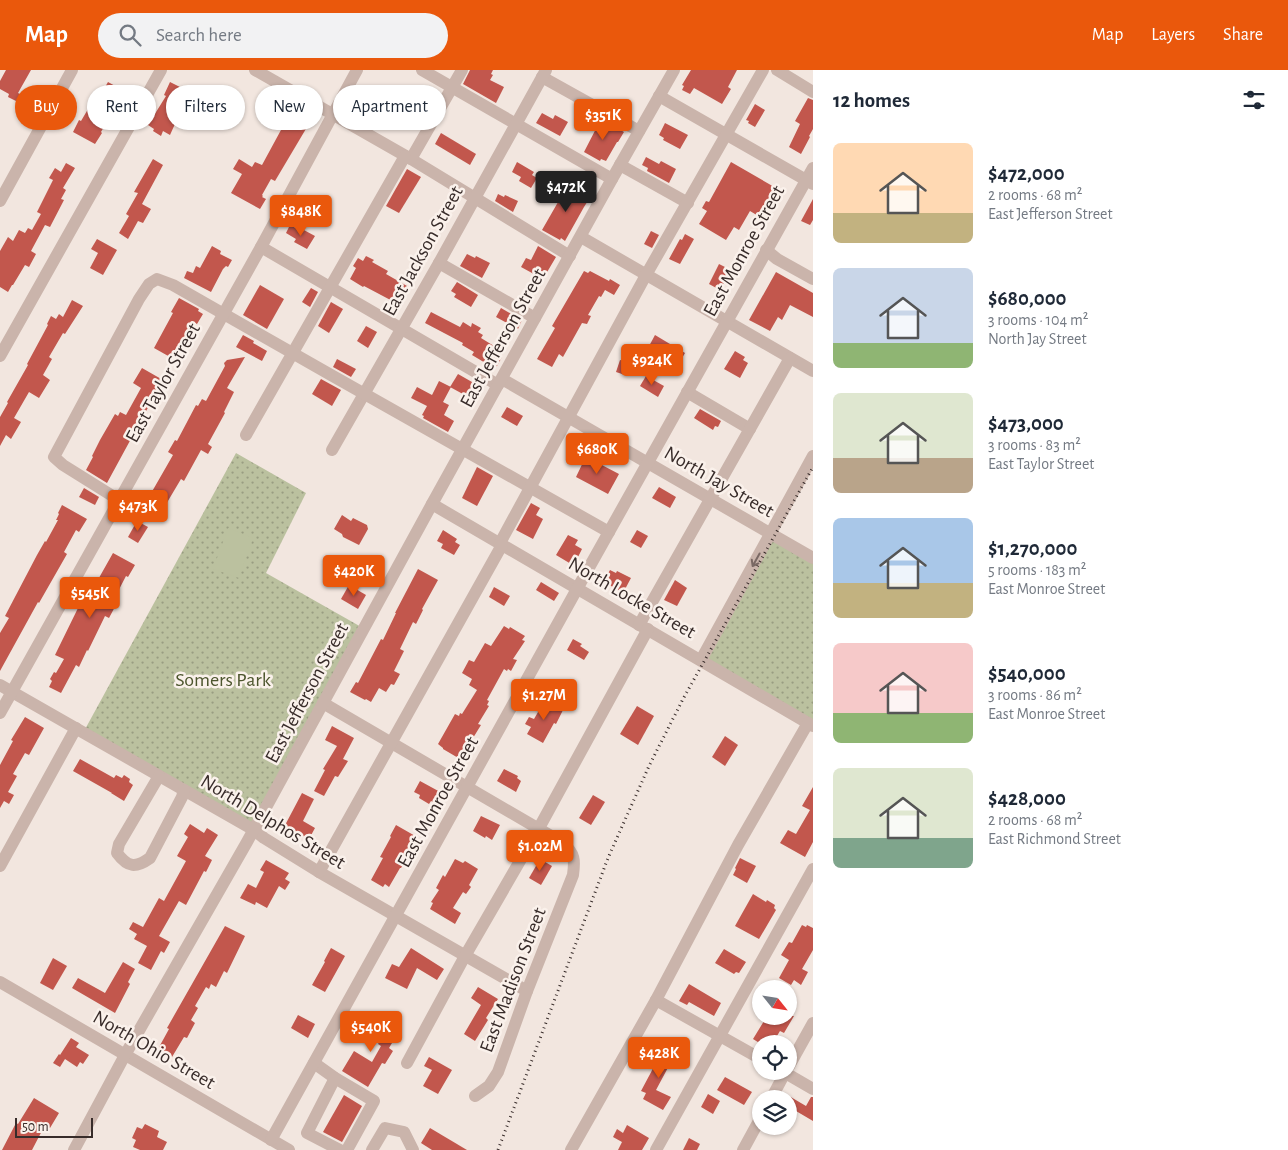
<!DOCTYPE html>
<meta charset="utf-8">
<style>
:root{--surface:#fff;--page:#f2f2f3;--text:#1f2937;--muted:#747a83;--accent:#ea580c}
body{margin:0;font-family:"Alegreya Sans",sans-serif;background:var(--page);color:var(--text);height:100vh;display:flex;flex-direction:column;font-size:19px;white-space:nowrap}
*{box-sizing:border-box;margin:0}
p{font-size:16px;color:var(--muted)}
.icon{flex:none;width:28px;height:28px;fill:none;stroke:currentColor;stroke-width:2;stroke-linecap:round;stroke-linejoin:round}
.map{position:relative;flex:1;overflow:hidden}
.sheet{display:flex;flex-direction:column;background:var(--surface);width:475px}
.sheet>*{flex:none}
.top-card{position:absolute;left:15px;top:15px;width:475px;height:45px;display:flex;gap:10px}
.needle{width:32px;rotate:120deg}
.tools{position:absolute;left:752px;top:910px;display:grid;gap:10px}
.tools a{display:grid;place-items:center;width:45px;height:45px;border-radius:50%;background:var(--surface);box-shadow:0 1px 4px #0004;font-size:25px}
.scale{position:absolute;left:15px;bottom:12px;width:78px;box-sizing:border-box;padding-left:5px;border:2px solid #382c2a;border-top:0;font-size:14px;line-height:18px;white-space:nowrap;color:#382c2a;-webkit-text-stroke:4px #faf1eb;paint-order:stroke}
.price{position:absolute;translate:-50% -42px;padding:0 11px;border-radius:5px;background:var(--accent);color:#fff;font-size:16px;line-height:32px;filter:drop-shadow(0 1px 2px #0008)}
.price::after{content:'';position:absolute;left:50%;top:30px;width:15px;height:11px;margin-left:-8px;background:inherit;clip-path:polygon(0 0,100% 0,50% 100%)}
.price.current{background:#222;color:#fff}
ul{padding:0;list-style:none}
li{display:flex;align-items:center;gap:15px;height:125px;padding:0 20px}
li span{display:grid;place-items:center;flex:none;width:140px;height:100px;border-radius:8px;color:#555}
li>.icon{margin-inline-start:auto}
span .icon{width:60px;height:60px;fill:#fffc;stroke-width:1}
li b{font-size:21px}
h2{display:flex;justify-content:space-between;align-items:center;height:60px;padding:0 20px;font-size:21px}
.tag{padding:0 18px;border-radius:22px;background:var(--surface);box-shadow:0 1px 4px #0004;font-size:18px;line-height:45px}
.tag.current{background:var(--accent);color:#fff}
header{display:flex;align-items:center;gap:30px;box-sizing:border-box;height:70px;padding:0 25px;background:var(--accent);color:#fff}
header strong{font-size:24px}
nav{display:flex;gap:28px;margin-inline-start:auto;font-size:18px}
.search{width:350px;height:45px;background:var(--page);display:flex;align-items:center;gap:12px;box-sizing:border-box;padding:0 18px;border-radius:28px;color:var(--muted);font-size:19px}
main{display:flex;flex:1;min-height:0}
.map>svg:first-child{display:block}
.park{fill:url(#park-dots)}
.pitch{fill:#bbc19f}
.building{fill:#c2574d}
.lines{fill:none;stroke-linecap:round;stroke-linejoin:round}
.minor{stroke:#cab4ab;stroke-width:12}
.rail{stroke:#382c2a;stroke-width:3;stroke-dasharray:1 4;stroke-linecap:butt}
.oneway{stroke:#7a6964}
.labels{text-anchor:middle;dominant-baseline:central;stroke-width:5;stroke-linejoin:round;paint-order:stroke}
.street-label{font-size:20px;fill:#382c2a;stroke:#faf1eb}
.park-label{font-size:20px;fill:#4d562e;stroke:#faf1eb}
</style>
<header>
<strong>Map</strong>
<div class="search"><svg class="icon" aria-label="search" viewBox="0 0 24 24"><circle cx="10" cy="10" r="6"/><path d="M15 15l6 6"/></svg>Search here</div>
<nav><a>Map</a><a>Layers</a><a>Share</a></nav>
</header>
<main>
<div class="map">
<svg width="813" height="1080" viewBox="0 0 813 1080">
<defs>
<pattern id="park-dots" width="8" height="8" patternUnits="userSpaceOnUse" patternTransform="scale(1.25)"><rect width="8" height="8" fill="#bbc19f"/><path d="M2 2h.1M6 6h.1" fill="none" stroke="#999d82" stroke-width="1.8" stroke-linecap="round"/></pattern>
</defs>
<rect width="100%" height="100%" fill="#f2e6df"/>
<g class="park">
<polygon points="236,383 306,423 266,503 363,558 254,760 83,663"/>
<polygon points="774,466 813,488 813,655 701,590"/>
</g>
<polygon class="pitch" points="228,458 253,468 239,508 213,499"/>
<g class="building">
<polygon points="6,0 31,0 18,23 22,25 18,32 8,27 9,24 0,19 0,11"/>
<polygon points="470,0 493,0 491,4 493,5 490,10 504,17 496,33 463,14"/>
<polygon points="691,0 737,0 728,17 731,19 722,34 694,18 690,24 682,20 684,16 682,15"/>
<polygon points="108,12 126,22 118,36 116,35 101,62 102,63 95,74 73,62 79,50 81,51 94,29 97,31"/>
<polygon points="170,12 184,19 175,36 179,38 176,44 179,45 170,65 163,61 161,66 153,61 154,59 148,55 166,26 164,25"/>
<polygon points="375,16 385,21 380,30 382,31 378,39 376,38 371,46 362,41"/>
<polygon points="808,28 813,30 813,59 809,66 810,67 801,84 789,77 800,54 795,51"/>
<polygon points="755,34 765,40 755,57 748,53 749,51 746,50"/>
<polygon points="294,36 313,47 275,111 271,109 262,125 263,126 262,127 266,129 260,139 231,123 242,104 233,99 239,89 252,97 255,92 262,95"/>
<polygon points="542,43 553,49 555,45 568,52 560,66 536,53"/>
<polygon points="601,49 624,62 618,72 617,72 606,91 601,89 600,91 584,82"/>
<polygon points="665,53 688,65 680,79 663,70 664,68 659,65"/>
<polygon points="441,63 476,84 470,95 435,74"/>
<polygon points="646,87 659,94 661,91 676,99 669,113 647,101 648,98 642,95"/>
<polygon points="153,89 163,95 142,134 151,139 143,153 138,151 128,169 119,163 129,146 126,144 138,123 134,122"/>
<polygon points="517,92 534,102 532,105 537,108 531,118 519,111 521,107 512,102"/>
<polygon points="731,92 776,118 760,147 750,141 739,160 734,157 726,170 699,154 707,141 702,138 706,131 709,132"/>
<polygon points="66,93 75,98 63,118 66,120 61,129 64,130 50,157 45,155 31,181 36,184 29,197 25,195 13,215 12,215 8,222 0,217 0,181 8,167 13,171 19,160 25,163 28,158 32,160 41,144 37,142 53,110 49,108 55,98 61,102"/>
<polygon points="407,99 421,107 399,143 386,136"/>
<polygon points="569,113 591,126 584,137 565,171 561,168 560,170 542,160"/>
<polygon points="498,124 504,127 505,125 518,131 513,142 495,131"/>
<polygon points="813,129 813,150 810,155 801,151"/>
<polygon points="310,130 328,139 323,150 305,141"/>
<polygon points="290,155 301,161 302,159 315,166 307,179 294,172 296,169 286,163"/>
<polygon points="651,161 659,165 652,178 644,174"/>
<polygon points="685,164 694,169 680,194 669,189 680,169 682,170"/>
<polygon points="97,169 117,180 103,205 90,198 98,183 91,179"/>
<polygon points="212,176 221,181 220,184 232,190 228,197 226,196 223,199 211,222 184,208 187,201 193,203 196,196 200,198"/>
<polygon points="538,176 556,187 543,209 521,197 526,188 531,190"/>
<polygon points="467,184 475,188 476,186 490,193 482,208 460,196"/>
<polygon points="366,186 374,190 372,192 388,201 386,204 407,216 398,234 364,216 363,217 350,209 356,198 353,196 358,188 363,191"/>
<polygon points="719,194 727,198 726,200 730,202 720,220 709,214"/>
<polygon points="584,201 588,203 590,201 609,211 610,209 620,215 614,225 605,220 601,227 599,226 588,245 591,246 587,254 582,253 563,287 559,284 552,297 537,289 555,258 552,256"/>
<polygon points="776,202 813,223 813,247 790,235 782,250 778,247 770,261 749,250"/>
<polygon points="457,212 478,225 471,237 454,227 456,224 451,221"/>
<polygon points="260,215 284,229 267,259 243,245"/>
<polygon points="311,218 318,222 310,237 302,232"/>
<polygon points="179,228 199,239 198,241 203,244 197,254 195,253 183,275 182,275 175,287 171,284 170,287 154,278 173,243 171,242"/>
<polygon points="72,230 83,236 65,264 63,263 49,287 52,289 43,305 50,310 39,328 29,322 14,348 21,352 11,369 6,365 0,376 0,347 8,333 7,332 28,295 27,294 48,255 47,254 51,246 56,249 59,244 63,247"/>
<polygon points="331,232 343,239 329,263 318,256"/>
<polygon points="501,238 522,250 518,259 496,247"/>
<polygon points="431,242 460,257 463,252 471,257 472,253 481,258 478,262 483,265 481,268 494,276 493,279 501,283 499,285 502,287 497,296 492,297 472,285 474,282 462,275 463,273 425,253"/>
<polygon points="366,256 377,262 368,278 357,271"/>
<polygon points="243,265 254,271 253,273 267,281 262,291 236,277"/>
<polygon points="655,265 685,283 678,295 648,278"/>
<polygon points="735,281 745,287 743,290 748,293 740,308 724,299"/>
<polygon points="245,287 227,318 234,322 224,342 225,343 208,374 212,377 208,384 201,380 184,411 181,409 162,441 146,432 173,385 168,382 175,370 177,371 196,335 198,336 202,329 206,331 225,296 224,293 227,290"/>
<polygon points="337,289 356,299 351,307 333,297"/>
<polygon points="620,290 632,293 628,306 616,302"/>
<polygon points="142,298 163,310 107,413 86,400 93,387 92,386 100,370 115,344 118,346 120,342 126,345 141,318 133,313"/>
<polygon points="458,304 479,316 472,329 450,317"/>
<polygon points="646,306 664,316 658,327 640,316"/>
<polygon points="321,309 341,320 332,336 312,324"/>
<polygon points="439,311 451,317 443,332 449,335 444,345 454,351 448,362 423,348 424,346 422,345 427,336 411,328 417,317 432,325"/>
<polygon points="507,337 523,346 517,356 501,347"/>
<polygon points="700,339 721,351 718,357 715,356 713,360 694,348"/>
<polygon points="587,384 599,391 598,393 619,404 608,424 576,407"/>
<polygon points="477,397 493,406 477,436 462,428"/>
<polygon points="659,417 676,427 670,438 652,428"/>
<polygon points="84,418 99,427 95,435 79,427"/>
<polygon points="531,433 540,438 536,445 543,449 533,469 516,460"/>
<polygon points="62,435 87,449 79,462 76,460 64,482 67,484 39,533 38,532 0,601 0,563 9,548 5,546 37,485 45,471 46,472 58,450 56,450 59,444 58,443"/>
<polygon points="342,445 351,451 353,448 367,455 368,459 359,475 343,467 342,464 334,459"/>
<polygon points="137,451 148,457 138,473 128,467"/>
<polygon points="443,460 457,469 455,472 460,475 454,485 441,478 443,474 437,471"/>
<polygon points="637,460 648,466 641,478 630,472"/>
<polygon points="568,465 578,470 575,475 582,479 577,489 574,487 571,494 556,485"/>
<polygon points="113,483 135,495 128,507 126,506 113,531 117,533 109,548 105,546 88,581 87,580 79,597 76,595 61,623 49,617 52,611 50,609 54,602 56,603 64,589 55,585 79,536 82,538"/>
<polygon points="418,499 438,510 422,539 423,540 416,554 413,552 400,579 404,581 394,601 400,604 394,615 391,614 386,622 379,618 371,632 366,629 365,630 350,622 356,612 358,613 381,569 383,570 396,543 395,543"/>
<polygon points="610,500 616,503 617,501 631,508 623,523 606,513 607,510 605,509"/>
<polygon points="675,510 687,518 677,536 664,530"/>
<polygon points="541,512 559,523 554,531 536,520"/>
<polygon points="349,515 366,525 358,539 341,529"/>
<polygon points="494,517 510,526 504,536 489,527"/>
<polygon points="504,556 509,559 510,557 525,566 522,570 525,571 513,589 517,590 511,601 508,599 507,601 504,599 487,630 489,631 487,635 489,636 478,654 481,655 460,689 443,679 443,678 438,674 455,644 459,646 460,643 462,644 477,620 469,615 472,609 462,603 469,590 474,592 485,573 491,576"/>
<polygon points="573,569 582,574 580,576 589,582 584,590 567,580"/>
<polygon points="545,630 563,640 556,654 554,653 543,673 527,664 531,657 525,654 529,647 534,649"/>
<polygon points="637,636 654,646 638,675 620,664"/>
<polygon points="25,647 44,658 29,685 25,683 13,704 17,706 8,722 14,725 9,734 4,731 0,738 0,695 13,671 11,670"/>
<polygon points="332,656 354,668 343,689 348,691 338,707 335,706 324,726 314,721 325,700 323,699 337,676 325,670"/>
<polygon points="725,666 738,675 725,696 712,687"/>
<polygon points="80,689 114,708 116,705 122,708 124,705 130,709 129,712 133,715 124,731 111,723 112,723 73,701"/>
<polygon points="504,699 518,706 517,708 521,711 516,722 497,711"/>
<polygon points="420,711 442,723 437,734 431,731 429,734 419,728 420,725 414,722"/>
<polygon points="813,717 813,772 805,787 780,773 788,760 796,764 810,740 802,736"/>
<polygon points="302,723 314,729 303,751 315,758 309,769 296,762 295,765 283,759"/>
<polygon points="593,725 605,732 591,755 579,748"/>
<polygon points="481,746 500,755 492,770 486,766 485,768 473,761"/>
<polygon points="190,754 204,763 207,758 218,765 205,786 212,790 206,802 204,801 186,835 179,831 159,866 170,872 164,883 161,881 151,900 138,893 147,876 134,869 137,864 129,859 133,852 143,857 159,828 164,831 186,791 177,786 188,767 184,764"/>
<polygon points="396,755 417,767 404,789 406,790 401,798 400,798 389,817 385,814 383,817 371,810 383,788 380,787 391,767 390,766"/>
<polygon points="740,788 756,796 747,813 733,805 736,799 735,798"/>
<polygon points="455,789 463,793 465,791 478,799 469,815 471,817 466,824 463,822 453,838 461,843 455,854 430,839 433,833 431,832 439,820 436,818 443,805 445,807"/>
<polygon points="540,789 552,796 541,815 529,808"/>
<polygon points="266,790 289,803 285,809 290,812 285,820 279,816 267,838 256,832 255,835 240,828 248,814 256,818 264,802 260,800"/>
<polygon points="753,824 766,832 767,830 775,835 774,838 776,840 759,869 735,856"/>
<polygon points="802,855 806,857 807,855 813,858 813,880 802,899 808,902 801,915 794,910 791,915 779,908 789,890 781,885 789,872 792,873"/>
<polygon points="225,856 245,866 227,903 224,901 216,917 211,914 209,919 206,917 195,936 198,938 191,950 195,953 187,968 184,967 172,987 158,979 169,959 167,958"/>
<polygon points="331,878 345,886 325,922 312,915 325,892 324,891"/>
<polygon points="411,878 444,899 437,910 417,898 407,919 385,908 392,894 399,897"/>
<polygon points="724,879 746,892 739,903 736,902 734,904 715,893"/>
<polygon points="53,888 67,896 53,920 40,913"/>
<polygon points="123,892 135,899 128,912 130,914 115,943 72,918 78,908 105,923"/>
<polygon points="689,914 721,933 714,946 689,932 687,935 679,931"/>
<polygon points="478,917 498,929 486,948 488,950 475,971 464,964 481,935 471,928"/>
<polygon points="368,941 388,953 385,958 391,962 390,965 395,968 389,978 393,981 385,994 382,993 368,1017 342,1001 354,981 372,992 381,976 378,974 382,967 371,960 372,958 361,952"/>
<polygon points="298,945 315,954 308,968 291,958"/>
<polygon points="767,946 794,946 784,963 780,961 772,974 761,974 753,969"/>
<polygon points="71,968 79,973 76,977 89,985 83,994 80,992 77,997 65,989 60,997 53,993 59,984 60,985"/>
<polygon points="665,976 681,985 676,994 671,992 656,1020 671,1027 663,1040 643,1029 646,1023 641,1021"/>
<polygon points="429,987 452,1000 438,1024 423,1016 432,1000 424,996"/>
<polygon points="725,1007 752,1022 744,1035 717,1020"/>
<polygon points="708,1024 720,1031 713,1044 701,1037"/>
<polygon points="344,1025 362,1036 342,1072 323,1062"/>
<polygon points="789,1026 806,1036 811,1027 813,1027 813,1051 796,1041 789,1053"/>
<polygon points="34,1028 59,1043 50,1058 45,1055 32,1080 2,1080 16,1053 18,1054"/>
<polygon points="145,1054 159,1061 157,1067 167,1072 163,1080 140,1080 133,1077 136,1070 132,1068 137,1057 142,1059"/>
<polygon points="627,1055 649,1068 642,1080 618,1080 622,1072 613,1067 617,1059 623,1063"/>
<polygon points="430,1058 467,1080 432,1080 421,1073"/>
<polygon points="689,1068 700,1074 697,1080 683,1080"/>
</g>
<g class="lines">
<g class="minor">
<polyline points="255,0 411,89 570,186"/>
<polyline points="422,0 612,109"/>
<polyline points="777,0 813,22"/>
<polyline points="542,7 639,61"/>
<polyline points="659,26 813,114"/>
<polyline points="411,89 462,0"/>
<polyline points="620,95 688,133"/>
<polyline points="0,131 72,0"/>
<polyline points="581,167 813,301"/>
<polyline points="261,177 498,315"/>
<polyline points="766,180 777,189 813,209"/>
<polyline points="439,193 535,248"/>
<polyline points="0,286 161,0"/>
<polyline points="502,309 813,488"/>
<polyline points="687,322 750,359"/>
<polyline points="246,365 405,86"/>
<polyline points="332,380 439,193 546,0"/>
<path d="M119,430l-56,-35 -9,-8 85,-158 10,-15 8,-5 16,6c145,83 290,165 436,247"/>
<polyline points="432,434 813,656"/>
<polyline points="500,473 646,205 763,0"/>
<polyline points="639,555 790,288"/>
<polyline points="701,590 813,386"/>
<polyline points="0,615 254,760 264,768 319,802 527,921"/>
<path d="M323,633l240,140c12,11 12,17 10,32l-46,116 -29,81 -9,14 -14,10"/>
<polyline points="0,643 261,177 357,0"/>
<path d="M159,706l-40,68 -2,9c11,15 19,15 33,5l32,-61 2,-7"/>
<polyline points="0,796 76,658"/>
<polyline points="319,802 502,475"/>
<polyline points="0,912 289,1080"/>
<polyline points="656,930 761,989"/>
<polyline points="314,993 335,1008 374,1031 347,1080"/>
<polyline points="407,993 465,886 539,758 648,559"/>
<polyline points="789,996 813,953"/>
<polyline points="782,1001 813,1019"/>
<polyline points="335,1008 307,1063 340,1080"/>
<polyline points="771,1029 786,1001"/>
<polyline points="271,1070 577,519 813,98"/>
<polyline points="74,1080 125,985 247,772 432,434 612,109 674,0"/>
<polyline points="372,1080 385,1058 404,1062 413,1080"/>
<polyline points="571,1080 656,930 738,775 808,653"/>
<polyline points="656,1080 813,799"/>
<polyline points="743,1080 761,1047"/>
</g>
<polyline class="rail" points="498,1080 608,788 649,696 683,629 813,397"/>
</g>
<defs><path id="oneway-shaft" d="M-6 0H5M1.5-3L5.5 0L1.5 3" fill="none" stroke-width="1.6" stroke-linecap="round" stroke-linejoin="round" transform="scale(1.25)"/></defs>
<use class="oneway" href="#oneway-shaft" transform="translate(756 490) rotate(119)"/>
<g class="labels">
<g class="street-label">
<text transform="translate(423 181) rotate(-61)">East Jackson Street</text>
<text transform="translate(744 181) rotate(-61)">East Monroe Street</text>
<text transform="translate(503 268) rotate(-61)">East Jefferson Street</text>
<text transform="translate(163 313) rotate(-61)">East Taylor Street</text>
<text transform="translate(719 412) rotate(30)">North Jay Street</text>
<text transform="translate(632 528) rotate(30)">North Locke Street</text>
<text transform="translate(307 623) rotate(-62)">East Jefferson Street</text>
<text transform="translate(438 732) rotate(-61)">East Monroe Street</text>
<text transform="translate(273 752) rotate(31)">North Delphos Street</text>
<text transform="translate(513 910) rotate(-69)">East Madison Street</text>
<text transform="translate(154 980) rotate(30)">North Ohio Street</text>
</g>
<g class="park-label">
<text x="223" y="610">Somers Park</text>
</g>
</g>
</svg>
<div class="tools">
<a><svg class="needle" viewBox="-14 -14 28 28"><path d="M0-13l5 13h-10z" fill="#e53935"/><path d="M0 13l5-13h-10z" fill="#747a83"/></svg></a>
<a><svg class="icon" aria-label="locate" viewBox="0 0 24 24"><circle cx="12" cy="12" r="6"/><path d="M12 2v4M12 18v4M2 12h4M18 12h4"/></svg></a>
<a><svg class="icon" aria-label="layers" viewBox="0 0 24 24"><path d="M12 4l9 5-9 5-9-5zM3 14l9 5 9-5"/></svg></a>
</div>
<div class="scale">50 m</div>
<b class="price" style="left:603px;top:71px">$351K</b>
<b class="price current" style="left:566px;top:143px">$472K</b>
<b class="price" style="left:301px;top:167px">$848K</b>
<b class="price" style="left:652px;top:316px">$924K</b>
<b class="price" style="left:597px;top:405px">$680K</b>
<b class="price" style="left:138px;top:462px">$473K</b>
<b class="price" style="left:354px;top:527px">$420K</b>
<b class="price" style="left:90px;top:549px">$545K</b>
<b class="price" style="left:544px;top:651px">$1.27M</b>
<b class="price" style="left:540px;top:802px">$1.02M</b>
<b class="price" style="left:371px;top:983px">$540K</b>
<b class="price" style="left:659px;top:1009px">$428K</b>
<div class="top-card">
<a class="tag current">Buy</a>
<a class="tag">Rent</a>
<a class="tag">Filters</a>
<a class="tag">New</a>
<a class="tag">Apartment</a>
</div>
</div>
<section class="sheet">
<h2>12 homes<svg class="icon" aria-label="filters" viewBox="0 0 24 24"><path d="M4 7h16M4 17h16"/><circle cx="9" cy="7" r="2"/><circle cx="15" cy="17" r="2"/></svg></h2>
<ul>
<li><span style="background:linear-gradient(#ffd9b3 70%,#c2b280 0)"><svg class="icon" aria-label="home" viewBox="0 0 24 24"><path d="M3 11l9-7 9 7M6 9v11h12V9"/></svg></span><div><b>$472,000</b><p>2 rooms · 68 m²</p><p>East Jefferson Street</p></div></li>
<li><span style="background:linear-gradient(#c9d6e8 75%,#8fb573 0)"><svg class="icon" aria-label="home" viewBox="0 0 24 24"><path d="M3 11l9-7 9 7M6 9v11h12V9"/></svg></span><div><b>$680,000</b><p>3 rooms · 104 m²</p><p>North Jay Street</p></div></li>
<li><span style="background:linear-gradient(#dfe7d0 65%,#b9a48a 0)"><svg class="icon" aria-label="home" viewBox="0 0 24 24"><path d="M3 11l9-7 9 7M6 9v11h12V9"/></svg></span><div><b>$473,000</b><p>3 rooms · 83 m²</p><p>East Taylor Street</p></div></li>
<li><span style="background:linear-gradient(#a9c7e8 65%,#c2b280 0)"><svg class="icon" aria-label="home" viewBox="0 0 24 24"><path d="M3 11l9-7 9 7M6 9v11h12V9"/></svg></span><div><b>$1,270,000</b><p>5 rooms · 183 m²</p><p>East Monroe Street</p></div></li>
<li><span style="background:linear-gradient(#f6c9c9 70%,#8fb573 0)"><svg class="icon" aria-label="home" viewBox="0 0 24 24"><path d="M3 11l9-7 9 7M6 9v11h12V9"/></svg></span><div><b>$540,000</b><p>3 rooms · 86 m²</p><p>East Monroe Street</p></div></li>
<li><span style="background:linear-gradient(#dfe7d0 70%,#7fa58c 0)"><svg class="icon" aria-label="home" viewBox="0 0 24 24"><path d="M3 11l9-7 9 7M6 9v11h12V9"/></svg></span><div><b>$428,000</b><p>2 rooms · 68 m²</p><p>East Richmond Street</p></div></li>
</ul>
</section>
</main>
